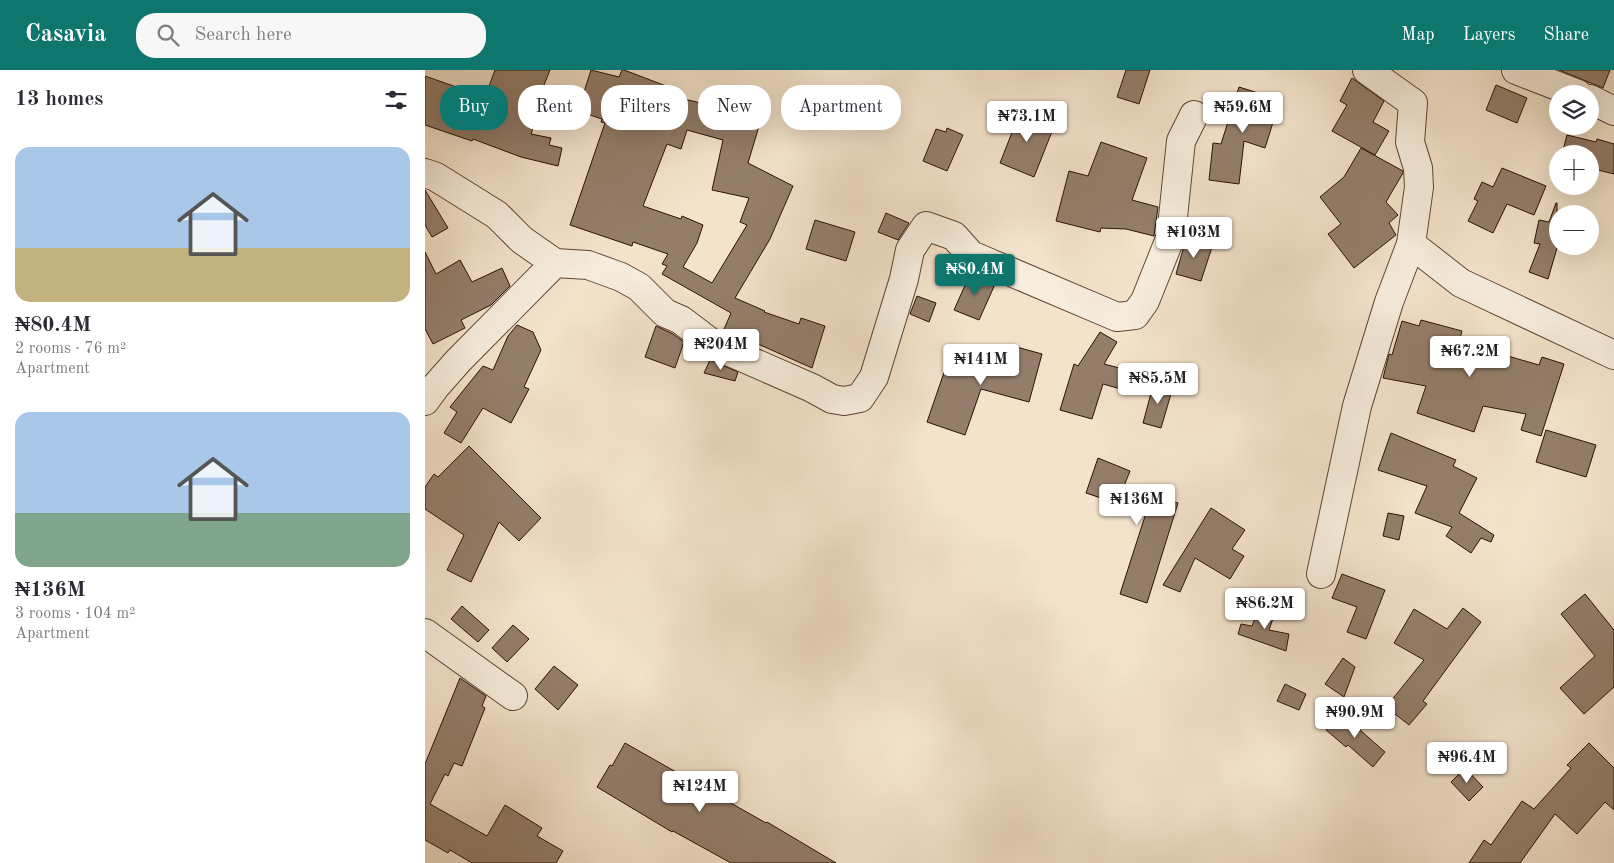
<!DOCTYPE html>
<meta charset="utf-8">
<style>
:root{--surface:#fff;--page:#f7f7f7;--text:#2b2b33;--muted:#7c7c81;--accent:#0f766e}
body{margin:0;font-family:"Old Standard TT",serif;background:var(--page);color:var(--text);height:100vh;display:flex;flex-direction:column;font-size:19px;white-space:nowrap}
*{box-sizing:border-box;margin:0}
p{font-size:16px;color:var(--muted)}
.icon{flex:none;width:28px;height:28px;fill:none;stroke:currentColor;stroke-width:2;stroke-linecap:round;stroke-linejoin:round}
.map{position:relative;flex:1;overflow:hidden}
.drawer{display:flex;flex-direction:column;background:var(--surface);width:425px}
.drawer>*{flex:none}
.top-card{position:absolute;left:15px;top:15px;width:475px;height:45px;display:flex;gap:10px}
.buttons{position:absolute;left:1124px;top:15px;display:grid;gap:10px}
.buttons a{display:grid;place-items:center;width:50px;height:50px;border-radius:50%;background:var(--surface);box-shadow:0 5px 20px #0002;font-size:25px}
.price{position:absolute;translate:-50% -42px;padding:0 11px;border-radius:5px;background:#fff;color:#222;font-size:16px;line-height:32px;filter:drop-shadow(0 1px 2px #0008)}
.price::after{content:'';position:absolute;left:50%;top:30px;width:15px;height:11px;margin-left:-8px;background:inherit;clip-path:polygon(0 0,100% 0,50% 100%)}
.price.selected{background:var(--accent);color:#fff}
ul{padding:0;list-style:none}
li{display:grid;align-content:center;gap:10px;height:265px;padding:0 15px}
li span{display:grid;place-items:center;height:155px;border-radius:15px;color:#555}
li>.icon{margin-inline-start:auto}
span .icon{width:90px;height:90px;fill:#fffc;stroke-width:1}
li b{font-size:21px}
h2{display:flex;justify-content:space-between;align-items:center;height:60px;padding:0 15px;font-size:21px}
.pill{padding:0 18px;border-radius:20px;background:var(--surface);box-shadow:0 5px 20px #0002;font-size:18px;line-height:45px}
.pill.selected{background:var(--accent);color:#fff}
header{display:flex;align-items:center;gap:30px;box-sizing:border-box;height:70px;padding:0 25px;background:var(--accent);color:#fff}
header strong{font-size:24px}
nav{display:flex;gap:28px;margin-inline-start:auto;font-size:18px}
.search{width:350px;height:45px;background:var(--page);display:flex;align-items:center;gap:12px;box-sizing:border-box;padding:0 18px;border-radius:20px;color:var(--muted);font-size:19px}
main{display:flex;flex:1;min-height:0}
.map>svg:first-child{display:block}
.building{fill:#947e6b;stroke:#2e1102;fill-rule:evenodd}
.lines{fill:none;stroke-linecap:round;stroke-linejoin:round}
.minor-casing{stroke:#5f4634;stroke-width:30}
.minor{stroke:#f7eddd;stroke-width:28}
</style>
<header>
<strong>Casavia</strong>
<div class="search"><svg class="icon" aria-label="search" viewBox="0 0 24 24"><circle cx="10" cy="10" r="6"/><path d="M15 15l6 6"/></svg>Search here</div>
<nav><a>Map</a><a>Layers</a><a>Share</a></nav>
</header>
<main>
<section class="drawer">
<h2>13 homes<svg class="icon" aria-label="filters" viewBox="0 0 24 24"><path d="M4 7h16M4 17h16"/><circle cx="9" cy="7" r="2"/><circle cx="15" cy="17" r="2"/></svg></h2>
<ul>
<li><span style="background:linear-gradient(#a9c7e8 65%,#c2b280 0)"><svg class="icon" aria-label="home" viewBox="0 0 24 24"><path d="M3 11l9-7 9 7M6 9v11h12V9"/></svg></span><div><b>₦80.4M</b><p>2 rooms · 76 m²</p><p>Apartment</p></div></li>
<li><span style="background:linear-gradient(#a9c7e8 65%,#7fa58c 0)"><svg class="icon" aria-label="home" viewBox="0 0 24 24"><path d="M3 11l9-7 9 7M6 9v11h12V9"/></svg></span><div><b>₦136M</b><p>3 rooms · 104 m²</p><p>Apartment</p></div></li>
</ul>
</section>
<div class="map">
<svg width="1189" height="793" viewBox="0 0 1189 793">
<rect width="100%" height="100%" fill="#f3e3cb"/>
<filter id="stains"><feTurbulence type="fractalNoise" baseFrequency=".004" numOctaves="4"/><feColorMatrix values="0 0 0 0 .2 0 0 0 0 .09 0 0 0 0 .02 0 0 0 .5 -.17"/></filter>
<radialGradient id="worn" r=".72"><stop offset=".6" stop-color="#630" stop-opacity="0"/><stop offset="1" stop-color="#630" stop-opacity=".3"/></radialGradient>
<g class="building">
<polygon points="70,0 125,0 107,45 112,47 106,64 126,68 124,75 137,78 133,96 96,87 48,69 47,71 0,55 0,6 60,27"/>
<path d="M166,0l28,7 3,-7h2l50,19 -2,7 61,15 3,-13 29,8 -17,57 45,23 -23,53 -35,59 30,13 -1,1 35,12 2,-6 24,8 -13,42 -88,-39 7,-16 -69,-39 5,-8 -5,-2 6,-10 -35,-12 -1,4 -62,-21 35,-102 -4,-1 1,-3 -24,-8zM262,60l36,10 -11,50 37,8 -9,24 7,3 -35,58 -29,-16 14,-24 6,-18 -21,-9 -1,3 -38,-13 24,-62 14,5z"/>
<polygon points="701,0 725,0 714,34 692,27"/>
<polygon points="1134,0 1185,0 1178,18"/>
<polygon points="927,8 959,31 948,52 964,61 950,85 907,61 922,35 915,31"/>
<polygon points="1071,15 1102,28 1092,53 1061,40"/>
<polygon points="814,17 855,30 840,78 819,71 814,114 784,110 788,73 796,74"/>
<polygon points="591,39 630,54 609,107 575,93 588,60 584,59"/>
<polygon points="522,58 538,65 522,101 498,91 511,59 521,62"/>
<polygon points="1142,65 1171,72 1172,69 1189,74 1189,104 1165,98 1165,84 1137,84"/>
<polygon points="676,72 722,88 707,130 733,137 729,166 701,159 676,158 675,162 631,151 644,101 663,106"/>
<polygon points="936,78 978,101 978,103 961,132 973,145 964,153 971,165 929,198 903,164 916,154 895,127 919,107"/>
<polygon points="1077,98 1121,116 1109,145 1082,134 1068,163 1043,151 1053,131 1049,129 1057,112 1068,117"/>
<polygon points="0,120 23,158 7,167 0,155"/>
<polygon points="1131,133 1132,133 1132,178 1123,209 1104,202 1115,174 1109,173 1114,150 1124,152"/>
<polygon points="461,143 484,153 473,170 453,162"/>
<polygon points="390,150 430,162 421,191 381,179"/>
<polygon points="762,166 788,174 776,211 751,204"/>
<polygon points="0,182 11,204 35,190 47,212 77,198 85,216 66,235 36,250 40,258 8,274 0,259"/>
<polygon points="546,202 571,212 554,250 529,240"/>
<polygon points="492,226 511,233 504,252 485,244"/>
<polygon points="996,250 1037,261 1034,272 1114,295 1117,287 1139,294 1116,366 1096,360 1101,344 1058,336 1049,362 992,343 1001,316 958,308 964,284 967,285 977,251 994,256"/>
<polygon points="92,255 108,262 116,280 99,317 104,319 86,353 58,338 36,373 19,363 32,342 25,337 58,296 68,300 83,266"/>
<polygon points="231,256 248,264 259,272 250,298 220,287"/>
<polygon points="675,262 692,272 679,294 702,300 696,319 678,314 667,349 635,340 649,294 653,296"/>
<polygon points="588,276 617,284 604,332 556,319 540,365 502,352 526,282 581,301"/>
<polygon points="285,290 313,302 310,311 279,303"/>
<polygon points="729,312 748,317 736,358 718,353"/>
<polygon points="1121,360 1171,375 1161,407 1111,392"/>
<polygon points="966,363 1031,390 1028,396 1052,408 1034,443 1069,465 1066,472 1056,468 1046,483 1021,466 1027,457 990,443 1002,416 953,400"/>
<polygon points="44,376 116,448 94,471 74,452 46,512 22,500 39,465 0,439 0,417 9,404 13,407"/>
<polygon points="673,388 705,401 699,416 753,433 722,533 695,524 721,443 661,423"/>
<polygon points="786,438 820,460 807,479 819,486 805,509 770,488 755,522 738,515"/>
<polygon points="963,443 979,446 974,470 958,466"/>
<polygon points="917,504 960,520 941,569 922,562 932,537 907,528"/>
<polygon points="1160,524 1189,560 1189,617 1159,644 1135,618 1170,586 1136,544"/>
<polygon points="836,533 850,543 844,560 864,564 861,581 813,564 816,554 827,556"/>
<polygon points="37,536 64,560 53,572 26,549"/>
<polygon points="1038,538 1056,552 998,631 1002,634 984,655 961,637 999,590 969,573 989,539 1022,559"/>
<polygon points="88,555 104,569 82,592 67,578"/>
<polygon points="918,588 930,597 919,627 900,614"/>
<polygon points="129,596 153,615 133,640 110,619"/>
<polygon points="35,608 61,626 57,636 60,638 37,696 29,693 23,706 20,704 5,734 62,766 80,735 117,758 112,766 138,781 131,793 47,793 25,780 23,783 0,770 0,694"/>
<polygon points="860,614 881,624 874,640 852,631"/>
<polygon points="917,641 937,658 935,660 960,682 948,697 923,675 921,677 901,660"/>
<polygon points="200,673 341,753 342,752 411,793 306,793 248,761 247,762 172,717 185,695 187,696"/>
<polygon points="1164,673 1189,698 1189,740 1180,732 1152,764 1130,744 1095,793 1044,793 1059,770 1066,775 1097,731 1109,739 1146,698 1142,695"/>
<polygon points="1040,698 1058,717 1044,731 1026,712"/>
</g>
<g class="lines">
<defs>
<g id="minor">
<polyline points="942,0 988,33 985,72 993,98 994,117 986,174 1036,213 1189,285"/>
<polyline points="1091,0 1153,24"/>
<polyline points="1165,29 1189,41"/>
<polyline points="0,103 11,107 72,145 97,170 130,193"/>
<polyline points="0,331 11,316 33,291 130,193 163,195 196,207 214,217 240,243 256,250 289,275 387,318 407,329 419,331 435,328 449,307 479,209 485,180 501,156 529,166 546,185 692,247 710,245 720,231 746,166 756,71 769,45"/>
<polyline points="896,504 932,336 964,232 986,174"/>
<polyline points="0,563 88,626"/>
</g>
</defs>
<use href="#minor" class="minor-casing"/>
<use href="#minor" class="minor"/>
</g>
<rect width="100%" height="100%" filter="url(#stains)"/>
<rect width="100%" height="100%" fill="url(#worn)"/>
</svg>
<div class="buttons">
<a><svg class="icon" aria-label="layers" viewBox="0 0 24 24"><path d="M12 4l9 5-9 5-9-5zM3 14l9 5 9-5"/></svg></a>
<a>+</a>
<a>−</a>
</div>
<b class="price" style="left:818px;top:64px">₦59.6M</b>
<b class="price" style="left:602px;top:73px">₦73.1M</b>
<b class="price" style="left:769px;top:189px">₦103M</b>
<b class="price selected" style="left:550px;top:226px">₦80.4M</b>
<b class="price" style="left:296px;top:301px">₦204M</b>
<b class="price" style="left:1045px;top:308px">₦67.2M</b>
<b class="price" style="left:556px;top:316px">₦141M</b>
<b class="price" style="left:733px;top:335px">₦85.5M</b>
<b class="price" style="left:712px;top:456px">₦136M</b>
<b class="price" style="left:840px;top:560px">₦86.2M</b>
<b class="price" style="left:930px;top:669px">₦90.9M</b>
<b class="price" style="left:1042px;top:714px">₦96.4M</b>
<b class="price" style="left:275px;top:743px">₦124M</b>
<div class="top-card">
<a class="pill selected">Buy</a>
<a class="pill">Rent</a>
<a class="pill">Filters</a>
<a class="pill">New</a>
<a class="pill">Apartment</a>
</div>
</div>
</main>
